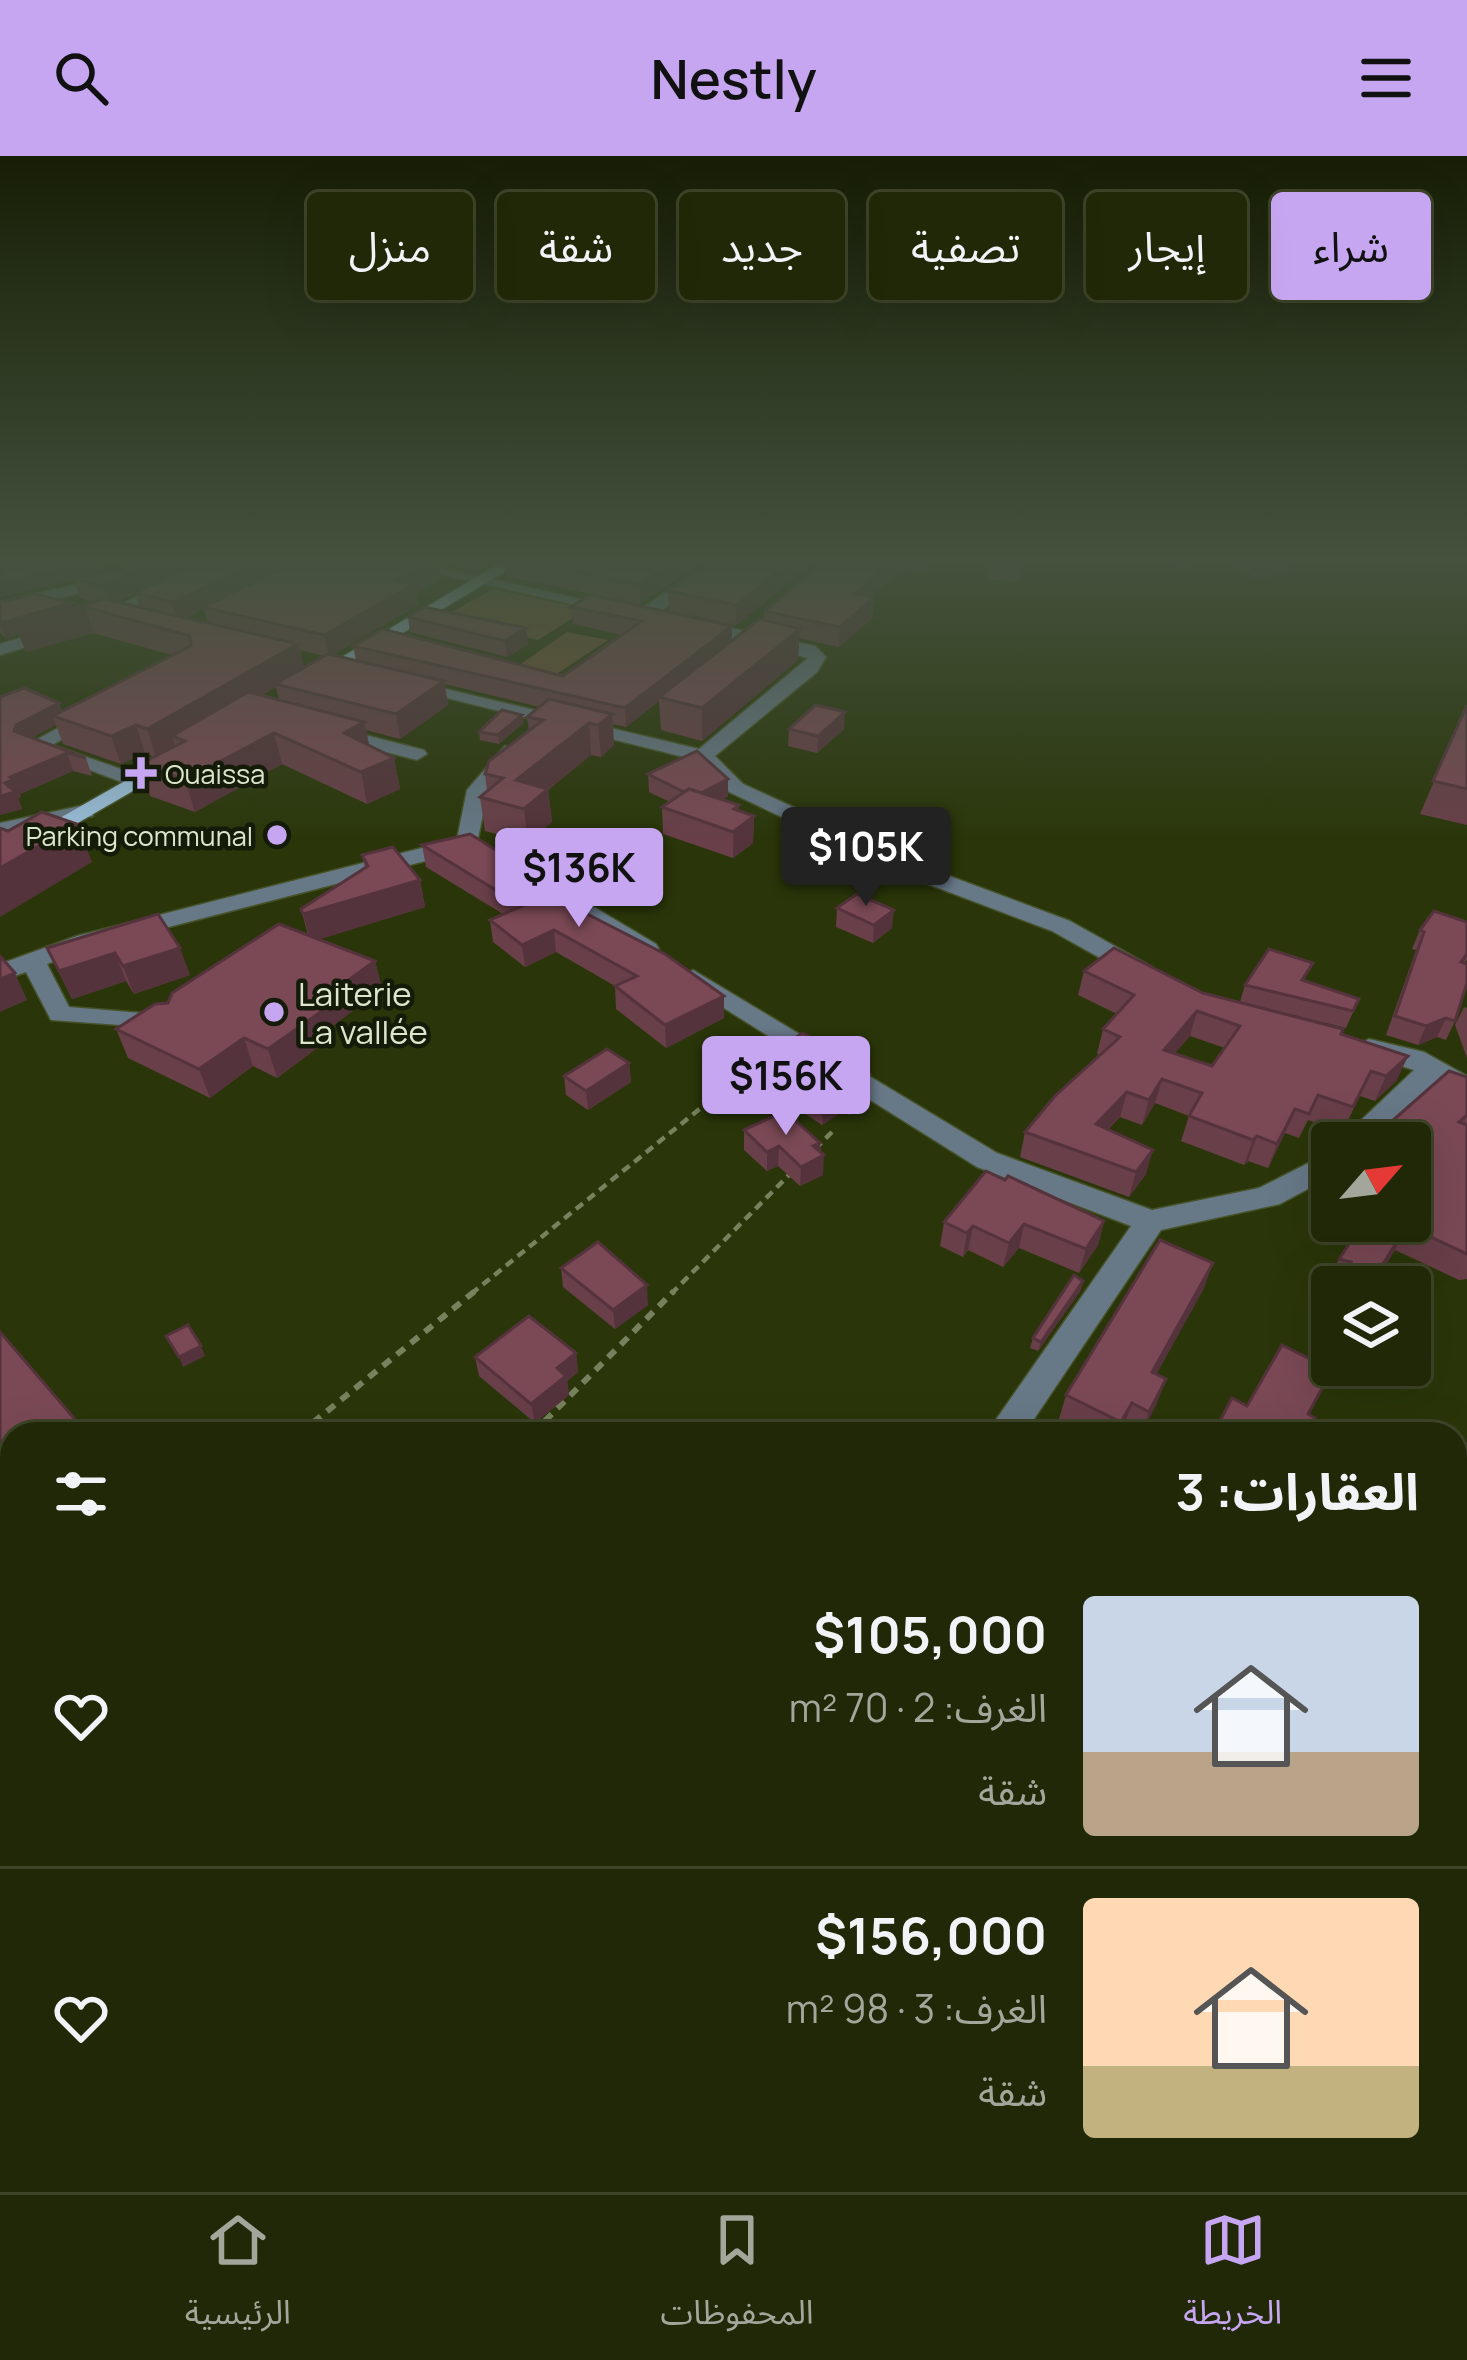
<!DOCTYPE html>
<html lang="ar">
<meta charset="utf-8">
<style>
:root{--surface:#202807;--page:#283011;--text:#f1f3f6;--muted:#a2a69b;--line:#3d4428;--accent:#c6a6f0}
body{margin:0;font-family:Manrope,"Noto Sans Arabic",sans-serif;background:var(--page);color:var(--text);direction:rtl;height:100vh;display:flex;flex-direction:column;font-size:45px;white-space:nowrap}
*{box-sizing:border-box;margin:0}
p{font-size:39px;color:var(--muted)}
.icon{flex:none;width:66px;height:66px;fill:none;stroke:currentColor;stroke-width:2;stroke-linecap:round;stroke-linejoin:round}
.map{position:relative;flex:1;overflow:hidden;direction:ltr}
.side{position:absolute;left:0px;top:1266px;width:1467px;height:771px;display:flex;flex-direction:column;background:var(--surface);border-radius:36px 36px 0 0;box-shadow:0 12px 48px #0002,0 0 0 3px var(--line);direction:rtl}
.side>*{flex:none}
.guide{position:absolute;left:36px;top:36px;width:1395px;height:108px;direction:rtl;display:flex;gap:24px}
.needle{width:78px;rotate:62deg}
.tools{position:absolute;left:1311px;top:966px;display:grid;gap:24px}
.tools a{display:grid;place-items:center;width:120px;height:120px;border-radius:12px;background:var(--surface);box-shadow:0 12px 48px #0002,0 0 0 3px var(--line);font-size:60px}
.price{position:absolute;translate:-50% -102px;padding:0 27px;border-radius:12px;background:var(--accent);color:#111;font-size:39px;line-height:78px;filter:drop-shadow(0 3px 6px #0008)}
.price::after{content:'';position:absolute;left:50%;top:72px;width:36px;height:27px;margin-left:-18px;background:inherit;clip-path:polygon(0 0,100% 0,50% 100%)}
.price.selected{background:#222;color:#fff}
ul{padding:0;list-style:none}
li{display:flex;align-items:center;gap:36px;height:300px;padding:0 48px}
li+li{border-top:3px solid var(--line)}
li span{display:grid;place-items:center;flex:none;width:336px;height:240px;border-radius:12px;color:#555}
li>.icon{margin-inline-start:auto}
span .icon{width:144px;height:144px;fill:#fffc;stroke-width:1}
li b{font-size:51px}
h2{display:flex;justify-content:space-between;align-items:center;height:144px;padding:0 48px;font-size:51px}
.pill{padding:0 42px;border-radius:12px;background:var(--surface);box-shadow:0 12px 48px #0002,0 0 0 3px var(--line);font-size:42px;line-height:108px}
.pill.selected{background:var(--accent);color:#111}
header{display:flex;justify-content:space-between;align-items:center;height:156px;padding:0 48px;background:var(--accent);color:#111;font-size:54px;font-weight:600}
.tabs{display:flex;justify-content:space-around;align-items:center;height:168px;border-top:3px solid var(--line);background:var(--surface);font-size:33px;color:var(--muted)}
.tabs a{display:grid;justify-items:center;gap:6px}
.tabs .selected{color:var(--accent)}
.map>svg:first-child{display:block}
.green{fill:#725437}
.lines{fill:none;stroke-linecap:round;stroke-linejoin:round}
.minor-casing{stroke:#465228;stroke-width:3}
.major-casing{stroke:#465228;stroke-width:3}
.path-far2{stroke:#76815d;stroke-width:4.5;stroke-dasharray:9 6;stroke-linecap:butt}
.path-far1{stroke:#76815d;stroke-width:6;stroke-dasharray:10 8;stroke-linecap:butt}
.path{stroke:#76815d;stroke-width:8;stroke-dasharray:15 9;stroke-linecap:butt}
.minor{fill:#677887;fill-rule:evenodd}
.major{fill:#9bbfdd;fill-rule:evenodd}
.wall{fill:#693f49;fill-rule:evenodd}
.shaded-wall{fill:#55333c}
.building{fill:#7a4955;stroke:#55333c;stroke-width:3;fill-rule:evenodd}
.poi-dot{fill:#c6a6f0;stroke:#151b09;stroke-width:4.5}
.labels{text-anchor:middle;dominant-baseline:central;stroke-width:9;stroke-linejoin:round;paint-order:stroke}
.far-poi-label{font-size:27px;fill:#dce6cd;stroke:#151b09;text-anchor:start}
.poi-label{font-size:33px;fill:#dce6cd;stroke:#151b09;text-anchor:start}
</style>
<header><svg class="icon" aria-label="menu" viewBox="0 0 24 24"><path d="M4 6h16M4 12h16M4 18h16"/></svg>Nestly<svg class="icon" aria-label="search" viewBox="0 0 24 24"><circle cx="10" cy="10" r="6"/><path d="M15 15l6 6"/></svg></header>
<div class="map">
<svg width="1467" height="2036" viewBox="0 0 1467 2036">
<rect width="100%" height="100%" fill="#2a3609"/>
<g class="green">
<polygon points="493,433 587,453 538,484 441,462"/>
<polygon points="567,476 608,484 552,521 515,512"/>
</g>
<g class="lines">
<defs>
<g id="minor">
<polygon points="159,403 182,403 120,428 0,456 0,446 109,421"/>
<polygon points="217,403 238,403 118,463 0,499 0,488 106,455"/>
<polygon points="372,403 403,403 624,453 616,458"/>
<polygon points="714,403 733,403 650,463 638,463 638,455"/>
<polygon points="693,464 815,490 826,501 817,516 715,600 743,628 920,709 1070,765 1152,811 1156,816 1152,821 1134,821 1052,775 904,719 729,636 696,604 399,530 408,524 699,593 808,502 687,473 684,469"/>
<polygon points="87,556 104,560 52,589 144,621 144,629 130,629 25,590"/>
<polygon points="330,570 424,594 427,598 417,604 323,580 323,572"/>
<polygon points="505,590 522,594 488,634 476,692 95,790 47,808 69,851 166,859 175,861 179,867 175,873 51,864 26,816 0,825 0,808 77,780 457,683 467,634"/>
<polygon points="85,649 93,650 93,660 0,681 0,667"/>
<polygon points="530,713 656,788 659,793 656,798 638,798 522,725 519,720"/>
<polygon points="693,814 997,997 1152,1054 1259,1032 1332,995 1332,1020 1280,1048 1161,1074 1024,1278 986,1278 1131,1070 977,1011 684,827 680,822"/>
<polygon points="1369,883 1424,896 1467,920 1467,941 1435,926 1370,987 1337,987 1414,914 1359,897 1355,891"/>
<polygon points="500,2025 556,2025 551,2036 495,2036"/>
</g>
<g id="major">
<polygon points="507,403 526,403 323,525 308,521"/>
<polygon points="176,596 183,598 183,606 0,712 0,696"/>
</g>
</defs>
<use href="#minor" class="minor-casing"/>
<use href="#major" class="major-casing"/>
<g class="path-far2">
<polyline points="815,993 832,976"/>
<polyline points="471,1138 770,896"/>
<polyline points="671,1138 790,1018"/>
</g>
<g class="path-far1">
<polyline points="299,1278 475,1135"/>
<polyline points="532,1278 674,1135"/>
<polyline points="0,1379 12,1371"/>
<polyline points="0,1516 12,1507"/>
</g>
<polyline class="path" points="0,1800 12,1788"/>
<use href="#minor" class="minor"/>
<use href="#major" class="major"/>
</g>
<g class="wall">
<path d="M141,403h357l-20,11 -39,-8 2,17 -25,14 2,12 -86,50 24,5 -3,-14 210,30 59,-41 -49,-11 -2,-17 161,19v15l32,-21v-9l64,-52h109l-13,13 -22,-3 -31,28 2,20 -34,30 -40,-9 -1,22 -96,81 -41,-11 -2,-29 -33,26 -13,-3 1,21 -13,12 -10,-2 -43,35 4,32 -24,20 -43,-11 -5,-34 7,-5 -2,-18 44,-43 -2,-14 13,-10 -95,-23 3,21 -48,34 -34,-9 3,16 25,12 6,31 -33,15 -85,-40 -87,48 -45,-16 -10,-32 15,-7 -10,-4 -24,11 -58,-20 -7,-19 -25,13 55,20 6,18 -19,-5 -53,23 1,3 -3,1 4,11 -22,6v-118l59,6 3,9 110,-57 -79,-22 -67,19 -7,-18 -13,4 -6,-5v-31l73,6 22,-6 -15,-4 -6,-18 -46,-19 77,11zM135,437l5,15 -24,-6zM204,453l4,14 -23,-5zM300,494l24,6 -20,11zM276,531l3,13 -18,-4z"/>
<polygon points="504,403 706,403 640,448 506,420"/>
<polygon points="714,403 818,403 736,469 669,455 668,435"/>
<polygon points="987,403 1023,403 1020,426 988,423 990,404"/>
<polygon points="1155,403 1215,403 1183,414"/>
<polygon points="1224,403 1294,403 1290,417 1256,422"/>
<polygon points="408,461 528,488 507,501 410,476"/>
<polygon points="1467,549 1467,669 1420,658"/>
<polygon points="522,559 523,567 499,588 480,584 479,576"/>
<polygon points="789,573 844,573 817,597 788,590"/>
<polygon points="648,618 728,623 728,640 722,644 739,655 754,660 753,687 733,702 663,678 662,651 670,646 649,636"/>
<polygon points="422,689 566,747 724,840 724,862 666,892 616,853 615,830 556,796 525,811 493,786 490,764 503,758 426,711"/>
<polygon points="362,699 420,724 425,751 319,783 375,805 382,833 327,874 329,883 277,922 253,910 210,942 128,902 116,873 308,779 301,753 365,712"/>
<polygon points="837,752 892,772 873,787 836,771"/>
<polygon points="158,758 190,819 134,838 126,825 72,843 47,792"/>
<polygon points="1467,766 1467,804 1465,807 1455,865 1446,884 1437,881 1418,889 1386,879 1416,794 1412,793 1420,774"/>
<path d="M1084,815l119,22 138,41 56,46 -22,21 -15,-5 -18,36 -34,-12 -9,18 -14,-5 -17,35 -20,-7 -4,4 -63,-24 8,-25 -34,-13 -13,22 -22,-8 -12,13 38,44 -17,23 -109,-40 5,-25 75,-77 -3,-1 6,-25 14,-15 -39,-19zM1190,880l35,12 -13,18 -37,-13z"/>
<polygon points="1305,825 1359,843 1346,872 1240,846 1245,829"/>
<polygon points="1464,851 1467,852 1467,902 1455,869"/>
<polygon points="764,901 870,918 867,947 849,959 843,955 822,969 764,930"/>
<polygon points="629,907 631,926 588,954 566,939 564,920"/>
<polygon points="1467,921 1467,1123 1459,1124 1395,1094 1372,1131 1339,1131 1327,1127 1339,1103 1363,1068 1358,1065 1410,1065"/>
<polygon points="744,974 820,987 823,1019 800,1030 778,1010 767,1015 744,994"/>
<polygon points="1332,1018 1332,1049 1321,1042"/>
<polygon points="1104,1065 1098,1089 1079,1117 1019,1092 1003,1111 968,1094 963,1101 940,1090 944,1066"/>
<polygon points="561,1112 648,1149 615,1173 563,1131"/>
<polygon points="1204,1132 1156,1218 1157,1247 1141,1278 1136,1278 1123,1272 1120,1278 1089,1278 1059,1263 1066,1239"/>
<polygon points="1081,1134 1038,1195 1030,1192 1033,1182"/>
<polygon points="576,1197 578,1216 567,1225 569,1239 535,1267 479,1220 475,1201"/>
</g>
<g class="shaded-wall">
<polygon points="161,403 206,403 110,449 103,430"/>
<polygon points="268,403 313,403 203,451 204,453 177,465 172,446"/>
<polygon points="438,403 441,423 416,437 418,449 329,501 324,479 396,424"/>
<polygon points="477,403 498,403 478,414"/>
<polygon points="678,403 706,403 640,448 639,429"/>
<polygon points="795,403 818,403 736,469 736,449"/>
<polygon points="893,403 902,403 902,413 854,457 855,438"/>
<polygon points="925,403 937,403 924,416"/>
<polygon points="1185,403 1215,403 1183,414"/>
<polygon points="1261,403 1294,403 1290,417 1256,422"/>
<polygon points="101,404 105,417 0,441 0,427"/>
<polygon points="874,441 873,461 839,491 840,471"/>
<polygon points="71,447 74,454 85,451 93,477 26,496 19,478 6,482 0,467"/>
<polygon points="732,470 732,487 659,541 659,545 626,571 625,552"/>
<polygon points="526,472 528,488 507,501 505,485"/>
<polygon points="800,473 798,504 702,585 702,552"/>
<polygon points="298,488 305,515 275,528 276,531 184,584 172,580 175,590 156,601 147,573"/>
<polygon points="444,525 448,549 400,583 396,558"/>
<polygon points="59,547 64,564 53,560 56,569 23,586 14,575 16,569"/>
<polygon points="845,556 844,573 817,597 818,580"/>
<polygon points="612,558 614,589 601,601 598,569"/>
<polygon points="522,559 523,567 499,588 498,579"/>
<polygon points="364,566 371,597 344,577"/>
<polygon points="589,567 591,599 548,634 552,666 528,686 524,653 516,624"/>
<polygon points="136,569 145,597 121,608 111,580"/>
<polygon points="274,577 282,608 195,656 185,624"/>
<polygon points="67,597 73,615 20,638 21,641 18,642 22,653 0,659 0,640 5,627 10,621"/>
<polygon points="394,602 400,633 367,648 361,616"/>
<polygon points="728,623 728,640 693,658 693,640"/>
<polygon points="739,649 739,671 754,660 753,687 733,702 734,653"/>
<polygon points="77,668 92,706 0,761 0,712"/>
<polygon points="420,724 425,751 311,786 303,758"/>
<polygon points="894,754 892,772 873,787 874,769"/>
<polygon points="554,774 556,796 525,811 522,789"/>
<polygon points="180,792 190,819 134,838 123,810"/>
<polygon points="115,797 126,825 72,843 59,815"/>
<polygon points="375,805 382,833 327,874 329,883 277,922 268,893 312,850"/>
<polygon points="15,817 27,844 0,856 0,823"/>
<polygon points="724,840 724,862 666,892 665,869"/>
<polygon points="1197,855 1190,880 1157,918 1164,894"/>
<polygon points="1446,862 1437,881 1418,889 1426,870"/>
<polygon points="244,882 253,910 210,942 199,913"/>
<polygon points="1408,900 1397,924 1375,945 1386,920"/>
<polygon points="629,907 631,926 588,954 586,935"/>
<polygon points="870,918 867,947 849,959 852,930"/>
<polygon points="1162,923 1155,947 1142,969 1149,944"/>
<polygon points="845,926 843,955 822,969 824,940"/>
<polygon points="1127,936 1120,961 1089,993 1096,968"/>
<polygon points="1295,953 1285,977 1268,1012 1277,988"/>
<polygon points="1257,980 1248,1005 1244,1009 1253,984"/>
<polygon points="820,987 819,1002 824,999 823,1019 800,1030 801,1011 813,990"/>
<polygon points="779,990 778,1010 767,1015 767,996"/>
<polygon points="1153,994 1146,1018 1129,1041 1136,1016"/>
<polygon points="1104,1065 1098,1089 1079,1117 1086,1093"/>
<polygon points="1024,1068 1019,1092 1003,1111 1009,1087"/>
<polygon points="973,1070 968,1094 963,1101 967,1077"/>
<polygon points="1407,1070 1395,1094 1371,1131 1379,1114"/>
<polygon points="1213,1107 1204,1132 1144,1241 1152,1216"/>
<polygon points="1083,1125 1081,1134 1038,1195 1041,1186"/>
<polygon points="647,1129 648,1149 615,1173 613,1154"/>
<polygon points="201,1190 205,1200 183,1211 179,1201"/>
<polygon points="576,1197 578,1216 567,1225 569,1239 535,1267 531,1248 557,1212"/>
<polygon points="1166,1223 1157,1247 1141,1278 1149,1256"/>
<polygon points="1132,1247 1123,1272 1120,1278 1117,1278"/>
<polygon points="79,1268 85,1278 64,1278"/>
<polygon points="12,1289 12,1331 0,1336 0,1294"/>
<polygon points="0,1358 7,1368 0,1373"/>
<polygon points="153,2025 164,2025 173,2036 162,2036"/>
</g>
<g class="building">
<polygon points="0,403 23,403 28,405 34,403 101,404 0,427"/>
<polygon points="141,403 161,403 103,430 74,423 116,413"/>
<polygon points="205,403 268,403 172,446 135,437"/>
<polygon points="301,403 437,403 396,424 414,428 324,479 203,451"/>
<polygon points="513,403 678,403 639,429"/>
<polygon points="714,403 795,403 736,449 668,435"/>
<polygon points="828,403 893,403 855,438 874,441 840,471 764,455"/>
<polygon points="990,403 1023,403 1022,407"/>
<polygon points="35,438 71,447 0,467 0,446"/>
<polygon points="590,439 732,470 625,552 353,490 383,473 563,520 642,465 571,451"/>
<polygon points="104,443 298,488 147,573 136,569 111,580 53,560 191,490 190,480 85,451 16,470"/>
<polygon points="424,451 526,472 505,485 408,461"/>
<polygon points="760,463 800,473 702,552 659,541"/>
<polygon points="328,498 444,525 396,558 275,528"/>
<polygon points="24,532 59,547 16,569 14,575 86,602 67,597 10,621 14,624 5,627 15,636 0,640 0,541"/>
<polygon points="248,536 364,566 344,577 394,602 361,616 274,577 185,624 140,608 185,585 172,580"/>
<polygon points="549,543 612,558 598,569 589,567 516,624 548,633 524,653 480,641 503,622 485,618 489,605 543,564 527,561"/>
<polygon points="816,549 845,556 818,580 789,573"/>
<polygon points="1467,549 1467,633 1433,625"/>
<polygon points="502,554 522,559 498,579 479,576"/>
<polygon points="697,595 728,623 701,637 689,633 684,636 648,618"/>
<polygon points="689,633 739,649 734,653 754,660 733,676 662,651"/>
<polygon points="42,656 77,668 0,712 0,672 8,675"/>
<polygon points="470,678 564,736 554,741 665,798 724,840 665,869 615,830 637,820 554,774 522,789 490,764 522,750 422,689"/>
<polygon points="393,691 420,724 303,758 301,753 368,710 362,699"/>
<polygon points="857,738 894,754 874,769 837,752"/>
<polygon points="1434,755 1467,766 1467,798 1461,806 1467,808 1467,827 1455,865 1446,862 1426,870 1395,860 1424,776 1420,774"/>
<polygon points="158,758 180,792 123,810 115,797 59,815 47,792"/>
<polygon points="279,768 375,805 312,850 322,855 268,893 244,882 199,913 116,873 155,848 168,847 172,837"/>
<path d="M1114,792l89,45 140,36 -2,5 67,22 -22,20 -15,-5 -18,36 -35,-12 -9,19 -14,-5 -18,35 -20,-8 -4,4 -64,-24 13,-23 -40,-14 -13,21 -22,-8 -31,32 57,26 -17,22 -111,-40 30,-36 65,-59 -17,-8 31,-34 -50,-24zM1197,855l43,15 -28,40 -48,-16z"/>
<polygon points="1269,793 1313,807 1302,824 1359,843 1353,855 1245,829"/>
<polygon points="0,800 15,817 0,823"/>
<polygon points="803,877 870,918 852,930 845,926 824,940 764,901"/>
<polygon points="607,893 629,907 586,935 564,920"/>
<polygon points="1449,915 1467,921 1467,959 1459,966 1467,969 1467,1098 1407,1070 1379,1114 1375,1113 1368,1131 1348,1131 1342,1129 1351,1106 1339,1103 1365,1065 1410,1065 1410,987 1367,987"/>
<polygon points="785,955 820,987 813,990 824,999 801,1011 779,990 767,996 744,974"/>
<polygon points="986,1015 1005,1024 1008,1020 1104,1065 1086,1093 1024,1068 1009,1087 973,1070 967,1077 944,1066"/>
<polygon points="1160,1084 1213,1107 1152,1216 1166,1223 1149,1256 1132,1247 1121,1266 1066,1239"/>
<polygon points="598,1086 647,1129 613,1154 561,1112"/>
<polygon points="1074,1119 1083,1125 1041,1186 1033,1182"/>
<polygon points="529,1160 576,1197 557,1212 566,1220 531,1248 475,1201"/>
<polygon points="188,1169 201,1190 179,1201 166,1180"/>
<polygon points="0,1176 79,1268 64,1278 12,1278 12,1289 0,1294"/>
<polygon points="1282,1189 1332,1214 1308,1258 1315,1262 1307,1278 1213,1278 1232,1242 1247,1250"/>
<polygon points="1051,1266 1068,1278 1040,1278"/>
<polygon points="12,1999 12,2025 153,2025 162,2036 0,2036 0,2011"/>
</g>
<linearGradient id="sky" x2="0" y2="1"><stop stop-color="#171e05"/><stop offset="0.59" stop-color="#44523e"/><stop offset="1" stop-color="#44523e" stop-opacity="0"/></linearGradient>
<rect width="1467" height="688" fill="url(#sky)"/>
<g class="poi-dot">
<path d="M135 599h12v12h12v12h-12v12h-12v-12h-12v-12h12z"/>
<circle cx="277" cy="679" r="12"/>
<circle cx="274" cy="856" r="12"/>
</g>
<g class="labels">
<g class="far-poi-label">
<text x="165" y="617">Ouaissa</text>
<text x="253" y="679" text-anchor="end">Parking communal</text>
</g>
<g class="poi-label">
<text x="298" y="837">Laiterie<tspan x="298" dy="38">La vallée</tspan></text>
</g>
</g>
</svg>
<div class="tools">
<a><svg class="needle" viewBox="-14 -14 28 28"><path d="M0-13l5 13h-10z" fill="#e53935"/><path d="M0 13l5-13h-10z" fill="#a2a69b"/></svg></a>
<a><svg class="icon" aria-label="layers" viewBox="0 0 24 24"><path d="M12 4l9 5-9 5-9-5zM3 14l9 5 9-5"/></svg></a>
</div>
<b class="price selected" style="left:866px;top:753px">$105K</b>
<b class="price" style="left:579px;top:774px">$136K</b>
<b class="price" style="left:786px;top:982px">$156K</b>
<div class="guide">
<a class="pill selected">شراء</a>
<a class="pill">إيجار</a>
<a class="pill">تصفية</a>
<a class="pill">جديد</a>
<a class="pill">شقة</a>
<a class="pill">منزل</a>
</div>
<section class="side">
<h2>العقارات: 3<svg class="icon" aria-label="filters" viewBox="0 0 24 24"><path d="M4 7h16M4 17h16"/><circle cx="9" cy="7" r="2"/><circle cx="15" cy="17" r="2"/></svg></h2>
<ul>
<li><span style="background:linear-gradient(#c9d6e8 65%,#b9a48a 0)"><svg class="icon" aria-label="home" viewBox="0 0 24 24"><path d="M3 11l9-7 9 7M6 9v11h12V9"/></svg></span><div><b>$105,000</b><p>الغرف: 2 · 70 m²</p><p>شقة</p></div><svg class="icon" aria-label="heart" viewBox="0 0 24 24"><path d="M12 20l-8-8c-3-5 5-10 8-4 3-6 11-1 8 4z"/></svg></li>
<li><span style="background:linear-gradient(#ffd9b3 70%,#c2b280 0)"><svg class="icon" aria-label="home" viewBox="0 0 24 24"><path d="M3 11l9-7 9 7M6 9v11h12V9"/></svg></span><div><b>$156,000</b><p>الغرف: 3 · 98 m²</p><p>شقة</p></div><svg class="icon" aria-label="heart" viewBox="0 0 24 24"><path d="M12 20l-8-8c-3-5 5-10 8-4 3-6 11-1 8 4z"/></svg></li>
</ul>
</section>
</div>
<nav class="tabs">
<a class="selected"><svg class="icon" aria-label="map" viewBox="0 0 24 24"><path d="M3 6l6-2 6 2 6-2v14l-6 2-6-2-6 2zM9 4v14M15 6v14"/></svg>الخريطة</a>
<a><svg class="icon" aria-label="saved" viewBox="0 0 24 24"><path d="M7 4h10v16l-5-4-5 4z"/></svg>المحفوظات</a>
<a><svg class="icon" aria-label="home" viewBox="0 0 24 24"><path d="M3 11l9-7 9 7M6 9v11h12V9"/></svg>الرئيسية</a>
</nav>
